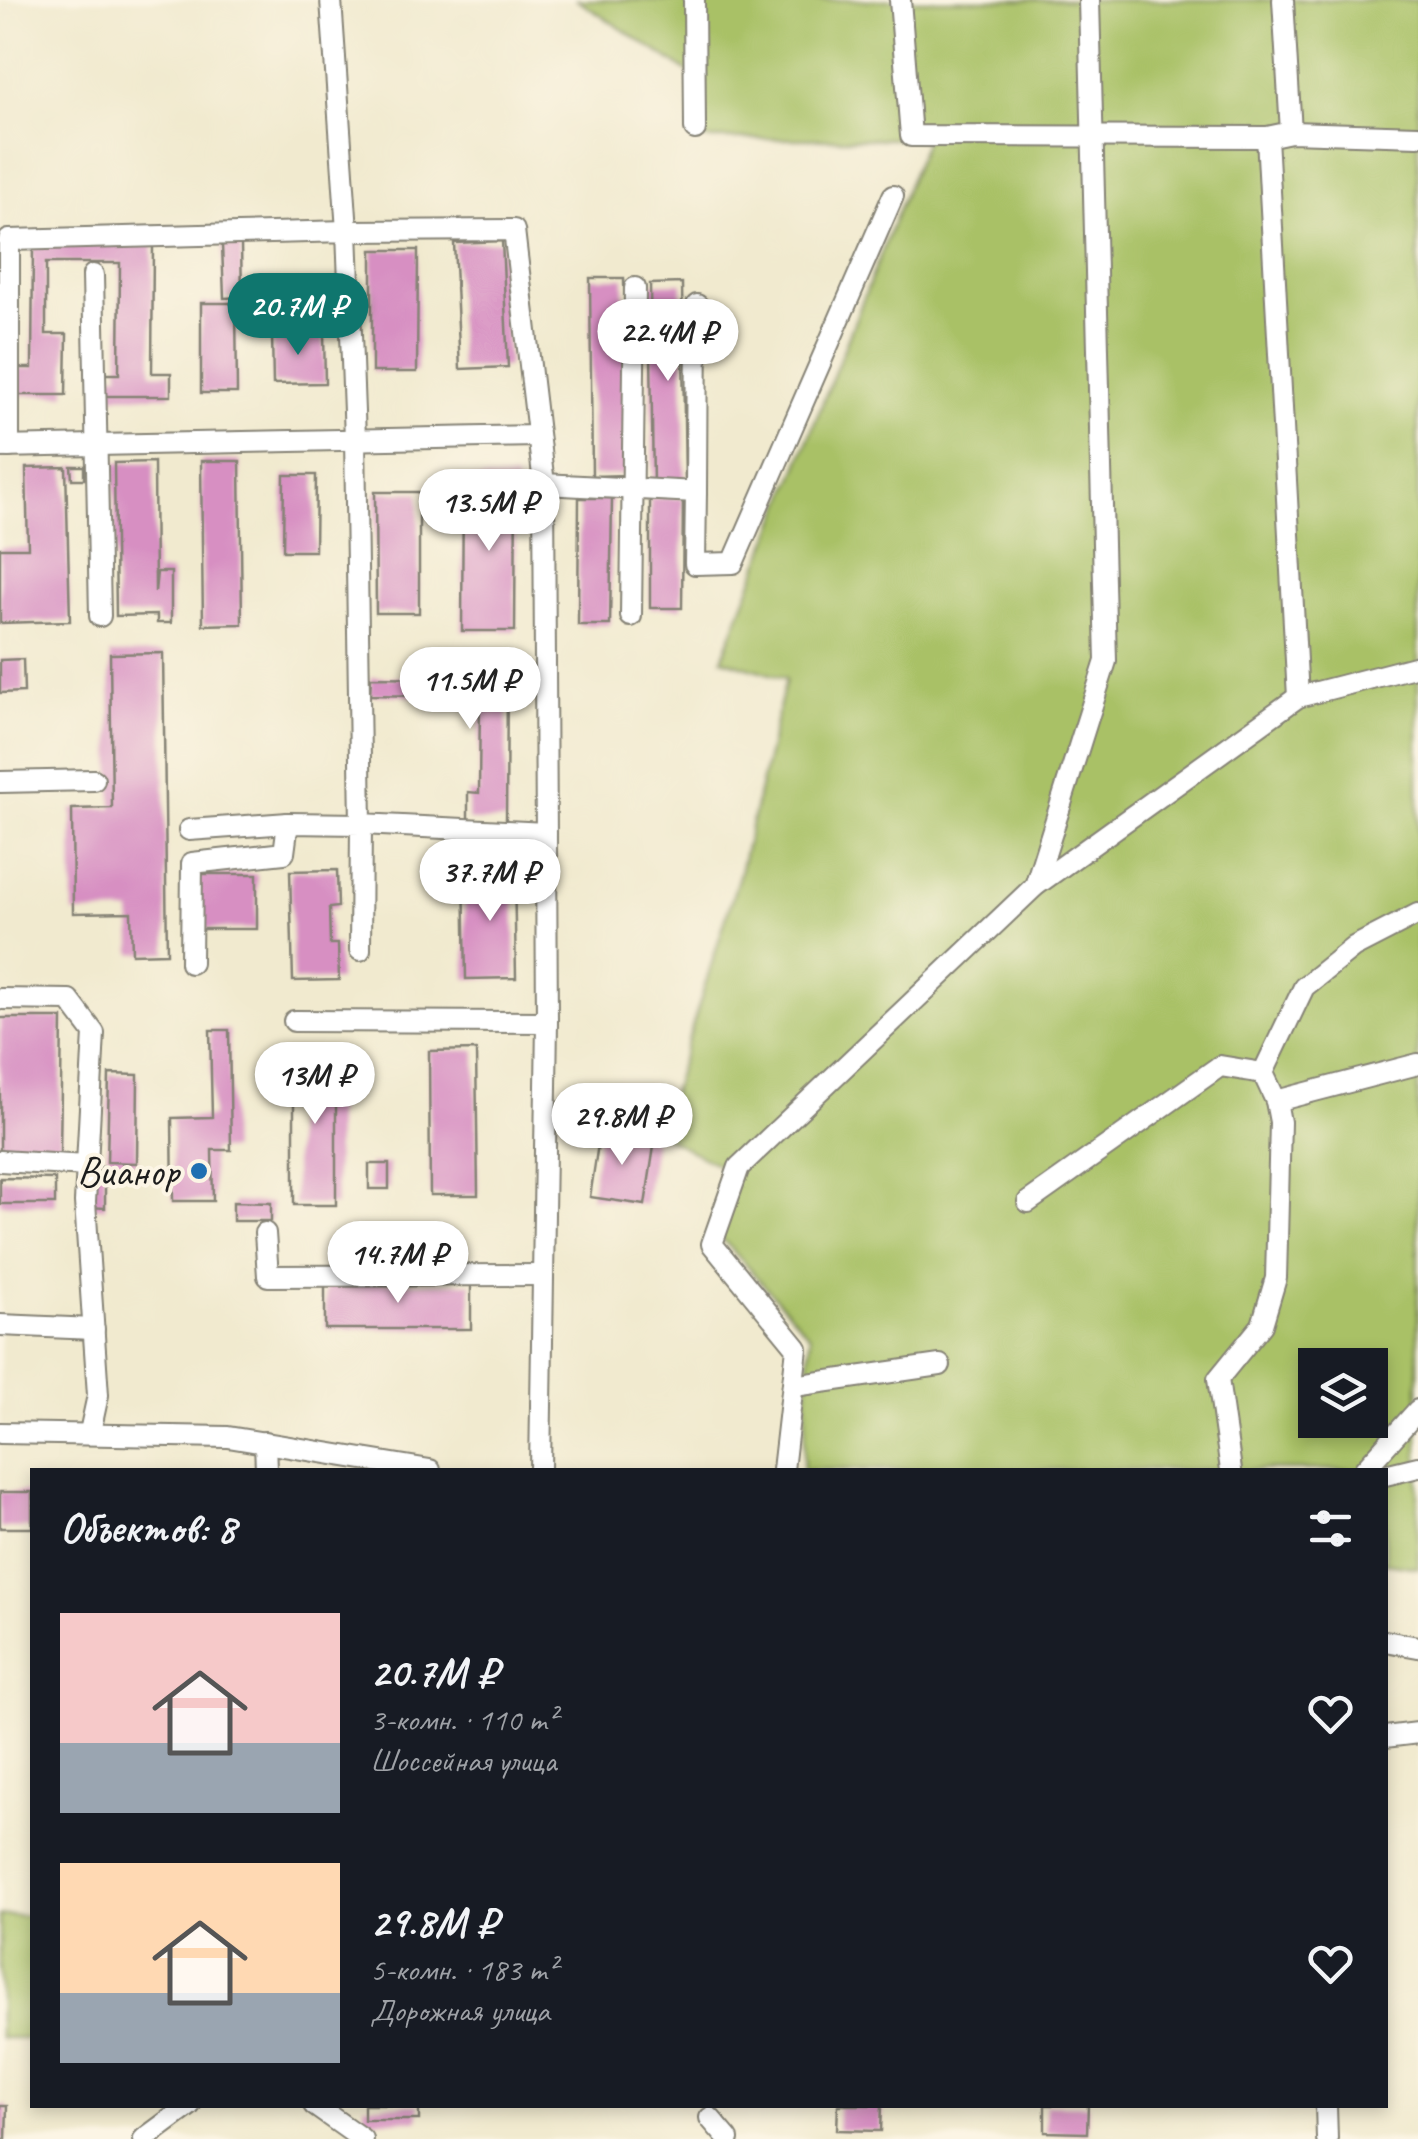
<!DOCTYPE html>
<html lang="ru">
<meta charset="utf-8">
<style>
:root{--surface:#171b24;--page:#20242c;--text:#f1f3f6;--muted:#9ea1a6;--accent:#0f766e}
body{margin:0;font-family:Caveat,sans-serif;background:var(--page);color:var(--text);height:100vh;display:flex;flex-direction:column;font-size:38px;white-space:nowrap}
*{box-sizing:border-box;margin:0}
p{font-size:32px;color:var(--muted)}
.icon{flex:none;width:55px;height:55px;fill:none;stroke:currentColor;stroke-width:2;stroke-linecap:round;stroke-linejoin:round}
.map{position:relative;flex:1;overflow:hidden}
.panel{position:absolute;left:30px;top:1468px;width:1358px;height:640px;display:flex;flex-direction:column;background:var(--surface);border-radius:0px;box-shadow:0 5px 15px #0003}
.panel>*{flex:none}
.fabs{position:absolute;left:1298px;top:1348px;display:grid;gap:20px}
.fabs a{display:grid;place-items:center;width:90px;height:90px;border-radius:0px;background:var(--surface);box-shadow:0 5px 15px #0003;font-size:50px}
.price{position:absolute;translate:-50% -85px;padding:0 22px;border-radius:35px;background:#fff;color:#222;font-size:32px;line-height:65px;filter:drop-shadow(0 2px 5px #0008)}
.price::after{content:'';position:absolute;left:50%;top:60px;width:30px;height:22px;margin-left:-15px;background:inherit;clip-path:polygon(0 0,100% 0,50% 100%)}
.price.on{background:var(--accent);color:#fff}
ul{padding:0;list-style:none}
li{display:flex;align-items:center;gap:30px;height:250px;padding:0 30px}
li span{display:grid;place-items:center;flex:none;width:280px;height:200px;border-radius:0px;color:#555}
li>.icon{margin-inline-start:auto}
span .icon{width:120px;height:120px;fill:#fffc;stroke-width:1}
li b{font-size:42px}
h2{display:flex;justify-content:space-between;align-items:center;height:120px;padding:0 30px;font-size:42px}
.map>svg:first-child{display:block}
.green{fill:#a9c166;stroke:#626e41;stroke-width:2.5;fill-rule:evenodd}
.building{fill:#d78fc2}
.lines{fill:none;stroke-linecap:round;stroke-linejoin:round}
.minor-casing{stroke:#868376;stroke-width:24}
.minor{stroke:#fff;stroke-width:20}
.poi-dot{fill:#1f6fb2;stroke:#fcf5e5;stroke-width:4}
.labels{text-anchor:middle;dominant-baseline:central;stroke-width:8;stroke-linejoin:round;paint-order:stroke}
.poi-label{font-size:42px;fill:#1c1c1c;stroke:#fcf5e5;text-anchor:end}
</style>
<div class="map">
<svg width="1418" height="2139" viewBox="0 0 1418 2139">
<rect width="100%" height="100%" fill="#fcf5e5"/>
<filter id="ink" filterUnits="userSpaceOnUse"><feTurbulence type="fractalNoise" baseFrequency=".01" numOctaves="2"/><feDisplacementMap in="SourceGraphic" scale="20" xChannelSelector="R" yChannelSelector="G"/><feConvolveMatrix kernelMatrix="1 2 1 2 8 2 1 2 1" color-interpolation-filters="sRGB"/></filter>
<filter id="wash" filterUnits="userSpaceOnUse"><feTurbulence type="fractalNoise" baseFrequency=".0048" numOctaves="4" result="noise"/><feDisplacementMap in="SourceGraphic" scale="40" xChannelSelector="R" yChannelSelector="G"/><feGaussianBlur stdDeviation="2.25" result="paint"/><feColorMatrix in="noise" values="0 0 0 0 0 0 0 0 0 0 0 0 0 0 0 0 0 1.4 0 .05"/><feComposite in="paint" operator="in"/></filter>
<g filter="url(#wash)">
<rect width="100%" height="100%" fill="#f1eacf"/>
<g class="green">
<path d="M577,0h841v1568l-33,-5v-93h-582l7,-134 -96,-106 19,-57 -74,-39 81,-262 46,-193 -64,-20 204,-520h-227l6,-56zM1315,1365h55v55h-55z"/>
<polygon points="32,1915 32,2038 0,2038 0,1916"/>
</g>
<g id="blocks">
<g class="building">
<polygon points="502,241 508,367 460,369 454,243"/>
<polygon points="33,243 153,244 152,373 171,373 171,396 105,396 105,374 119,374 120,263 46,263 46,334 67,334 66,395 17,395 18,368 32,368"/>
<polygon points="241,244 242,297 224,298 222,245"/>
<polygon points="372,250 418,250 417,372 372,372"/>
<polygon points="590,278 624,278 626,475 592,476"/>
<polygon points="682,283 685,484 653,485 650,284"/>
<polygon points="201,303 236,303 237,393 201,393"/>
<polygon points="324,333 325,383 273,384 272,334"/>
<polygon points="201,461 240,461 242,624 203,625"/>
<polygon points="154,462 155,592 157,572 171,572 171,623 157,623 157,615 116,616 114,463"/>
<polygon points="71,466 84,466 84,479 72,479"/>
<polygon points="66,467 70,621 0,623 0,548 28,548 26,468"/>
<polygon points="284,475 316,475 315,551 283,551"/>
<polygon points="463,478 516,478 515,631 462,631"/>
<polygon points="375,492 419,492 419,613 376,613"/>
<polygon points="579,498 612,498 610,625 578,625"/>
<polygon points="650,498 683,498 682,608 650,608"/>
<polygon points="163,653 167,953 132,954 131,912 73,913 72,809 112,808 110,654"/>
<polygon points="23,659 24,692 0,693 0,660"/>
<polygon points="371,677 507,679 506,821 468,821 468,792 479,793 480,697 370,695"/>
<polygon points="337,870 338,907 329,908 330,944 338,944 339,980 293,981 290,871"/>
<polygon points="514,870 516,978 466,979 464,871"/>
<rect x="199" y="874" width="58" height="55"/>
<polygon points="0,1018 62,1018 60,1155 0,1155"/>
<polygon points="210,1030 229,1030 231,1150 212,1150 213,1201 173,1201 172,1118 212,1117"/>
<polygon points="336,1049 336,1205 294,1205 294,1050"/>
<polygon points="476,1050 478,1195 430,1195 429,1051"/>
<polygon points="109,1074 138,1075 137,1163 107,1162"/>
<polygon points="600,1131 655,1140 645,1205 590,1197"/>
<rect x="369" y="1164" width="20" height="25"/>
<polygon points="89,1167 105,1167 105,1208 89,1207"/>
<polygon points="0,1178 55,1179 55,1204 0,1204"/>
<polygon points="233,1202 271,1203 271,1221 233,1221"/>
<polygon points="325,1282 471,1283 471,1329 325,1329"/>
<rect x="0" y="1492" width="32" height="36"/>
<rect x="364" y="2105" width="55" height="15"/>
<polygon points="838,2105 882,2105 881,2131 837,2130"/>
<polygon points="1045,2105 1088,2105 1087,2133 1045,2132"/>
<polygon points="0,2106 7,2106 6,2139 0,2139"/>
</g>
</g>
</g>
<g filter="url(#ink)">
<use href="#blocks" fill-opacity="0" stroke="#868376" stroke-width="2.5"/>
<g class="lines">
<defs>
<g id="minor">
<polyline points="331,0 347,231 514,230 544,484 547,1022 540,1470"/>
<polyline points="694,0 695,129"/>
<polyline points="900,0 911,136 1267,137 1291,132 1418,136"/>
<polyline points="1283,0 1291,132"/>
<polyline points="1267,137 1298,697"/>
<polyline points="93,275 100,616"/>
<polyline points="0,447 538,436"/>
<polyline points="9,447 9,240 347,231 355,438 361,824 546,833"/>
<polyline points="544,484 696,492 697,305"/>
<polyline points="696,492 695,564 733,563 893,196"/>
<polyline points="631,616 635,288"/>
<polyline points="0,782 94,780"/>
<polyline points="189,830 288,823 361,824 360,950"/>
<polyline points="1035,886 1106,661 1089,0"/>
<polyline points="191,963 192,863 284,853 288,823"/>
<polyline points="0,999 69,1000 94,1033 85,1202 98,1395 90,1432"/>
<polyline points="294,1021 547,1022"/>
<polyline points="1276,1101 1418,1064"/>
<polyline points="0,1161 87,1166"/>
<polyline points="1028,1202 1220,1066 1263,1073"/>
<polyline points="265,1233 268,1276 543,1275"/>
<polyline points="0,1325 94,1329"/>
<polyline points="794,1386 940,1365"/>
<polyline points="0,1433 228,1437 430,1470"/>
<polyline points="265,1442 266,1470"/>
<polyline points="783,1470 797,1348 712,1244 739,1167 1035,886 1298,697 1418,666"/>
<polyline points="1231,1470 1218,1379 1262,1325 1276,1278 1280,1122 1276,1101 1263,1073 1304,987 1354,947 1418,914"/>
<polyline points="1364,1470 1418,1410"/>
<polyline points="1385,1475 1418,1467"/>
<polyline points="1385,1641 1418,1647"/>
<polyline points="1385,1737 1418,1733"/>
<polyline points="314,2105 362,2139"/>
<polyline points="1326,2105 1327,2139"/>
<polyline points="710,2118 728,2139"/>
<polyline points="144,2139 190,2105"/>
</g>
</defs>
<use href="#minor" class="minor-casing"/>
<use href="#minor" class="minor"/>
</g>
</g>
<circle class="poi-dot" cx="199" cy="1171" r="10"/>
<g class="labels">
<g class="poi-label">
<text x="179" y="1171">Вианор</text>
</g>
</g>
</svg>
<div class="fabs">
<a><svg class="icon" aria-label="layers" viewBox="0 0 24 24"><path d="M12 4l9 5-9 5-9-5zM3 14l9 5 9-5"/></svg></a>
</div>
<b class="price on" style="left:298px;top:358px">20.7M ₽</b>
<b class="price" style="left:668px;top:384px">22.4M ₽</b>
<b class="price" style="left:489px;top:554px">13.5M ₽</b>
<b class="price" style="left:470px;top:732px">11.5M ₽</b>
<b class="price" style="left:490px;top:924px">37.7M ₽</b>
<b class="price" style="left:315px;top:1127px">13M ₽</b>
<b class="price" style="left:622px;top:1168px">29.8M ₽</b>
<b class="price" style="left:398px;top:1306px">14.7M ₽</b>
<section class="panel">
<h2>Объектов: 8<svg class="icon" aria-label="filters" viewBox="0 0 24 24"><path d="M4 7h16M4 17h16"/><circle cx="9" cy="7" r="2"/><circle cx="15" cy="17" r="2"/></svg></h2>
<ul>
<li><span style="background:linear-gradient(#f6c9c9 65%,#9aa5b1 0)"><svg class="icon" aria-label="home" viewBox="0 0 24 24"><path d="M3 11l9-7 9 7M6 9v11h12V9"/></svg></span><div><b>20.7M ₽</b><p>3-комн. · 110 m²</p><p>Шоссейная улица</p></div><svg class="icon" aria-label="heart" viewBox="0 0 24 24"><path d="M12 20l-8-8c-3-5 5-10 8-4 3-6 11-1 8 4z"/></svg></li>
<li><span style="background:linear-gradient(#ffd9b3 65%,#9aa5b1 0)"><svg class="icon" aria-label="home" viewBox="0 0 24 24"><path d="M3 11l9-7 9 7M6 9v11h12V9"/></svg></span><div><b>29.8M ₽</b><p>5-комн. · 183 m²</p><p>Дорожная улица</p></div><svg class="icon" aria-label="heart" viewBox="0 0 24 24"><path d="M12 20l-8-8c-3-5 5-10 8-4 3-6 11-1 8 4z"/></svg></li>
</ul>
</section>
</div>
